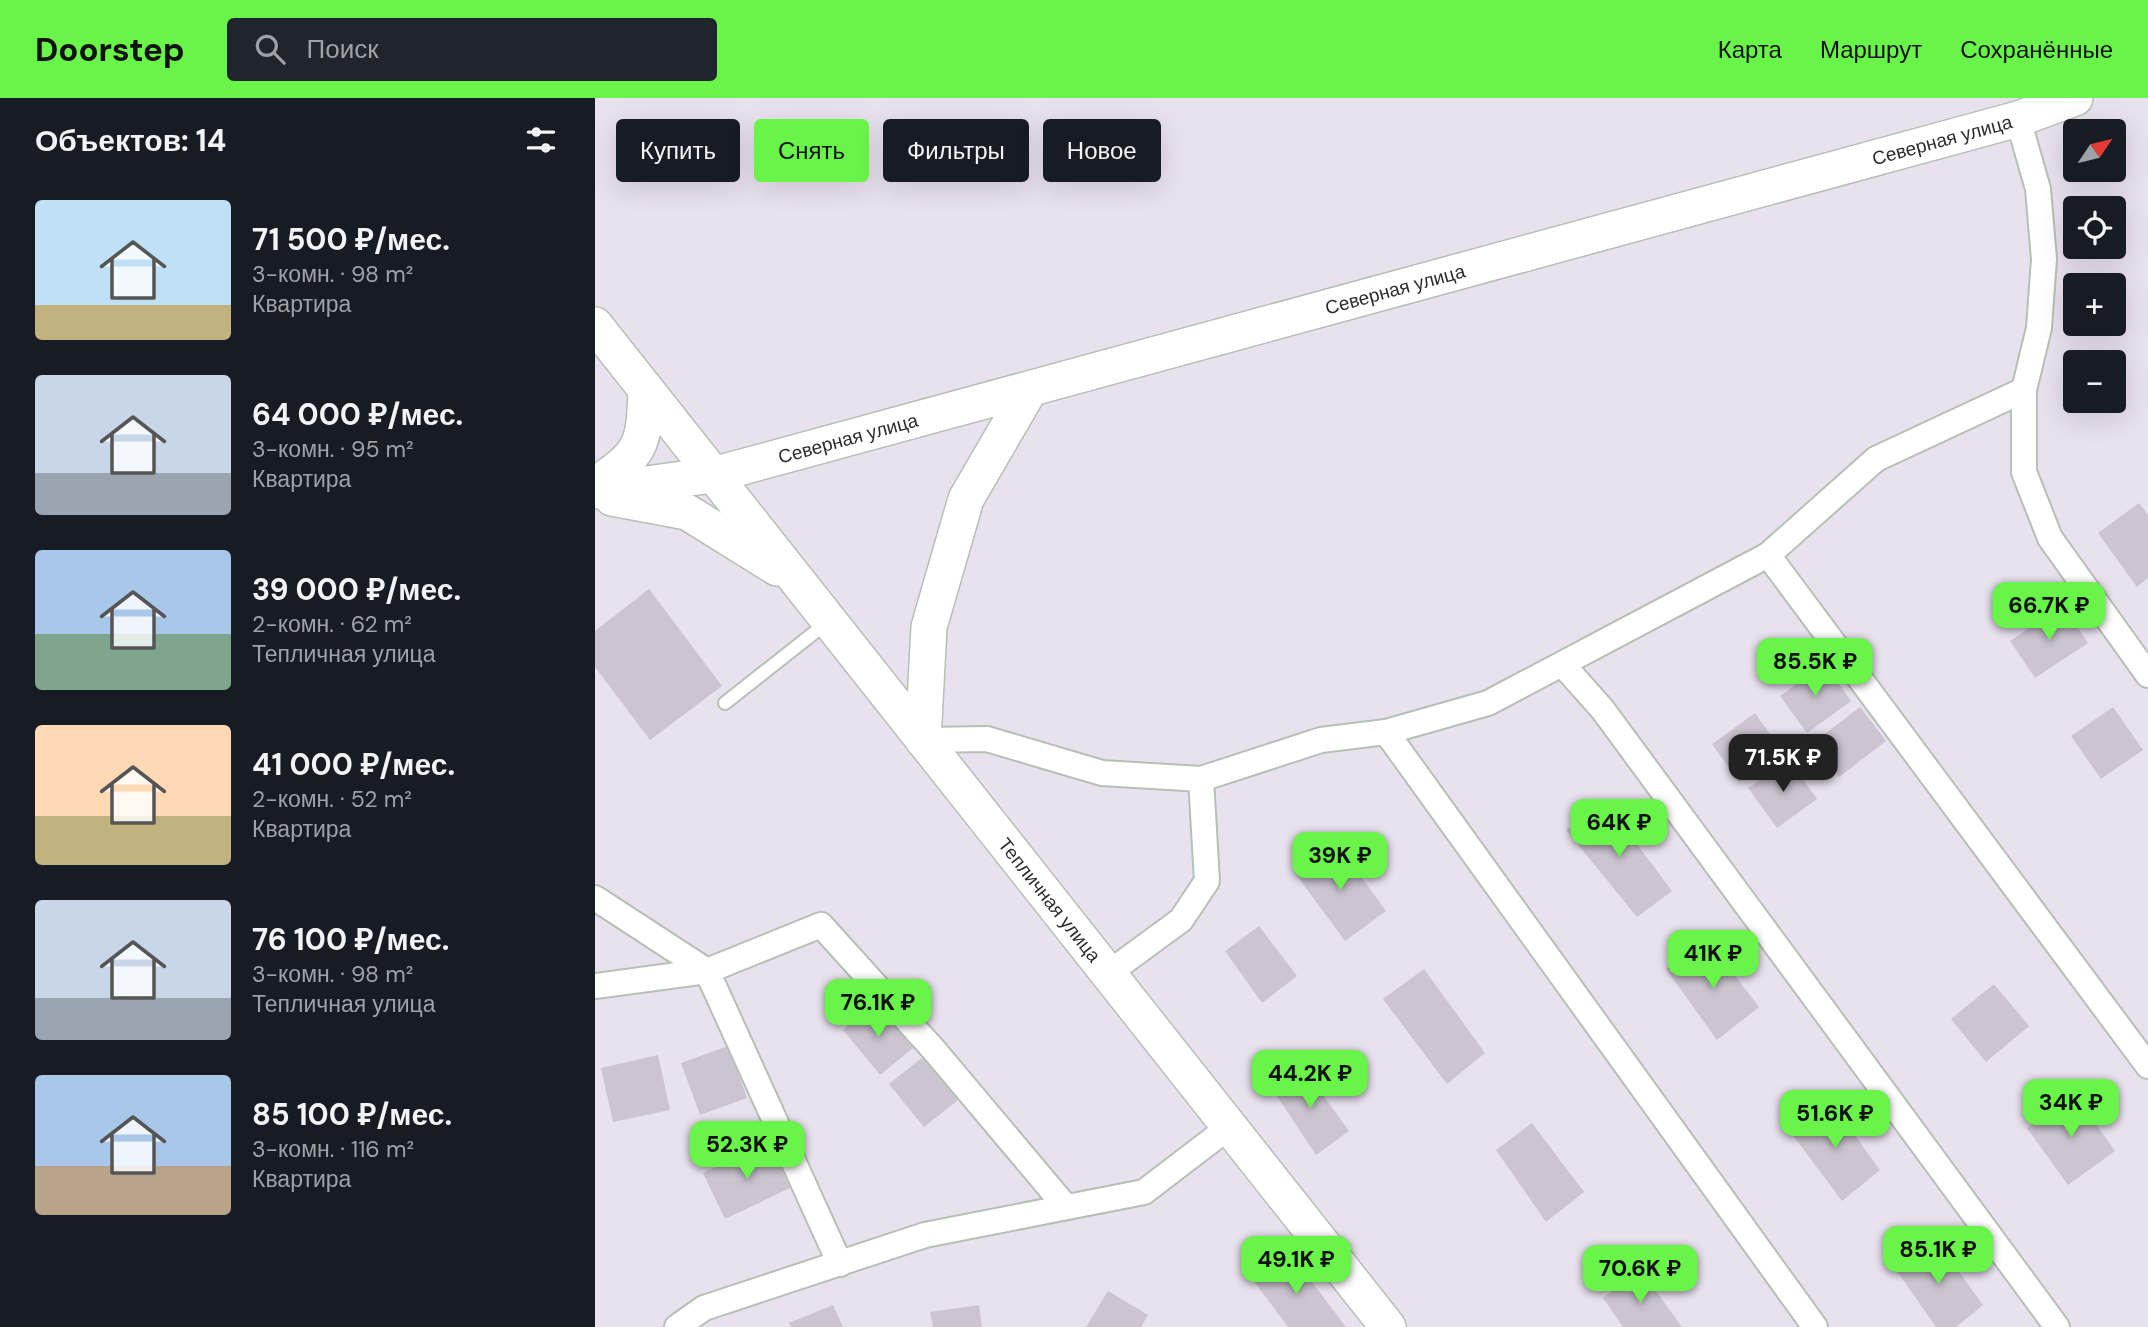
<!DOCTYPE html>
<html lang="ru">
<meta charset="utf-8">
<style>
:root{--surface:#171b24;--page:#20242c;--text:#f1f3f6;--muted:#9ea1a6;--accent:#68f448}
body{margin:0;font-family:"DM Sans",sans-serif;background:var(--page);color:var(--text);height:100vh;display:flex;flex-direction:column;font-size:26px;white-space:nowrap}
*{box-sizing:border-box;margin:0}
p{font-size:23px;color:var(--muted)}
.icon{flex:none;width:38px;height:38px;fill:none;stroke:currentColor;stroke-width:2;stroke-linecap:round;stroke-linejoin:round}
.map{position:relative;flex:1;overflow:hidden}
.side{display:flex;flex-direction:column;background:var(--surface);width:595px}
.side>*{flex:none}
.guide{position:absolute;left:21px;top:21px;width:665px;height:63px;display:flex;gap:14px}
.needle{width:46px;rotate:55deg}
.controls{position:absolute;left:1468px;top:21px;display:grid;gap:14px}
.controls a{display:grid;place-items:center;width:63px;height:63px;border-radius:7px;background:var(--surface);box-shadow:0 7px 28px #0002;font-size:35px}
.price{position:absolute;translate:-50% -60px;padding:0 16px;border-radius:14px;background:var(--accent);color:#111;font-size:23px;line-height:46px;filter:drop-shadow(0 2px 4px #0008)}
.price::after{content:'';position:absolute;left:50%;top:42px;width:21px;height:16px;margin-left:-10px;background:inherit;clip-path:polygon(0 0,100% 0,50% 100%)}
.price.selected{background:#222;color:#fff}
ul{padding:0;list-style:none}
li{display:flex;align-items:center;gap:21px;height:175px;padding:0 35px}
li span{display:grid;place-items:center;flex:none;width:196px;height:140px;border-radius:7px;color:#555}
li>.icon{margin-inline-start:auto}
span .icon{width:84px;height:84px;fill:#fffc;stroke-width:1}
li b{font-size:30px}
h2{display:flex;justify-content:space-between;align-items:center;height:84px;padding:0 35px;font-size:30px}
.pill{padding:0 24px;border-radius:7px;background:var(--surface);box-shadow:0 7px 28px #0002;font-size:24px;line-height:63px}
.pill.selected{background:var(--accent);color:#111}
header{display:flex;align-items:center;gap:42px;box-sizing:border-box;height:98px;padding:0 35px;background:var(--accent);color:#111}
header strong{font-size:33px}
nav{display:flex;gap:38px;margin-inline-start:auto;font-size:24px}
.search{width:490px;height:63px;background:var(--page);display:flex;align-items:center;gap:18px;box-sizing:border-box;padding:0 24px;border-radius:7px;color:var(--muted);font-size:26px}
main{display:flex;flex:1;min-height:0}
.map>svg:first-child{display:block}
.building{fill:#ccc5d1}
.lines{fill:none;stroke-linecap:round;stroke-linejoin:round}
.lane-casing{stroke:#b7c0b4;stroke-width:16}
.street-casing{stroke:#b7c0b4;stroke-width:28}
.secondary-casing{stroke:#b7c0b4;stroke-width:38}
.lane{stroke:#fff;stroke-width:12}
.street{stroke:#fff;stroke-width:24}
.secondary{stroke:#fff;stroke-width:35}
.labels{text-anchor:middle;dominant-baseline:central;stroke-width:6;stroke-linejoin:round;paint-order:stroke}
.street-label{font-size:19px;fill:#2d2d2d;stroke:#fff}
</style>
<header>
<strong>Doorstep</strong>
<div class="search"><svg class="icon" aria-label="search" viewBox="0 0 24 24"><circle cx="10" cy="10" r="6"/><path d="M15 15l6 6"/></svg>Поиск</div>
<nav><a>Карта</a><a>Маршрут</a><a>Сохранённые</a></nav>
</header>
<main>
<section class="side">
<h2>Объектов: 14<svg class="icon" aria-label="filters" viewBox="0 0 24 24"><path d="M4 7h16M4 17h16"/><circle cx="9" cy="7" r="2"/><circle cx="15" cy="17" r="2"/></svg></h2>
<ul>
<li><span style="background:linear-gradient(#bfe0f5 75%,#c2b280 0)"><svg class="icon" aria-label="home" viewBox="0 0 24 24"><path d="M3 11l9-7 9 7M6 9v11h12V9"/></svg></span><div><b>71 500 ₽/мес.</b><p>3-комн. · 98 m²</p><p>Квартира</p></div></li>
<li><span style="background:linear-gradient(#c9d6e8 70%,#9aa5b1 0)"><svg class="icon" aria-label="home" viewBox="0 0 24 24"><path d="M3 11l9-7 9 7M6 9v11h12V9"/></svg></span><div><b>64 000 ₽/мес.</b><p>3-комн. · 95 m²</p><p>Квартира</p></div></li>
<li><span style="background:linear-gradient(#a9c7e8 60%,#7fa58c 0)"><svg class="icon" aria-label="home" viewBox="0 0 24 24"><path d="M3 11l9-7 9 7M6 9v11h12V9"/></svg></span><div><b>39 000 ₽/мес.</b><p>2-комн. · 62 m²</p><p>Тепличная улица</p></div></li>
<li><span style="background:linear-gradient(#ffd9b3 65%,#c2b280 0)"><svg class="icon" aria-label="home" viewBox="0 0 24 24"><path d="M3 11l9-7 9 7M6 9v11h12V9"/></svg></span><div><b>41 000 ₽/мес.</b><p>2-комн. · 52 m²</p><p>Квартира</p></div></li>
<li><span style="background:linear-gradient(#c9d6e8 70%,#9aa5b1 0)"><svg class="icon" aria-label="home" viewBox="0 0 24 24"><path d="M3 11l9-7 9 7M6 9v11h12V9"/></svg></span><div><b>76 100 ₽/мес.</b><p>3-комн. · 98 m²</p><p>Тепличная улица</p></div></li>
<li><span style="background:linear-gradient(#a9c7e8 65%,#b9a48a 0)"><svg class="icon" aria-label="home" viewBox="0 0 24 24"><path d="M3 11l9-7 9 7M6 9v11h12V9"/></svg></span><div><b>85 100 ₽/мес.</b><p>3-комн. · 116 m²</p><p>Квартира</p></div></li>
</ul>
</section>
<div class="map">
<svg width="1553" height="1229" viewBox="0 0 1553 1229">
<rect width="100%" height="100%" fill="#e8e1ee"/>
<g class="building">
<polygon points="1544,405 1553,417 1553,480 1542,489 1503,435"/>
<polygon points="54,491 127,588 55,642 0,569 0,533"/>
<polygon points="1468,507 1493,545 1440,580 1415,543"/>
<polygon points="1229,566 1256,603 1212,635 1185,598"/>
<polygon points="1265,609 1291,643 1244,679 1218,645"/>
<polygon points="1518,609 1548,652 1506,681 1476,638"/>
<polygon points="1160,615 1187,653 1144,684 1117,646"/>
<polygon points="1194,662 1222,701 1182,730 1153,690"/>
<polygon points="1010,703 1077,793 1042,819 971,732"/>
<polygon points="741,744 791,813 750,843 700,775"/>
<polygon points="664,828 702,878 667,905 630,853"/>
<polygon points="1113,843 1164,909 1122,942 1071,871"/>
<polygon points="829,871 890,955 852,986 788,901"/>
<polygon points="1399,886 1434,928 1391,964 1356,921"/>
<polygon points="281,905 318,950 285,977 248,932"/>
<polygon points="133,948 152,1000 105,1017 86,965"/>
<polygon points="63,957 75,1012 18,1024 6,970"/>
<polygon points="328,959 363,1002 329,1029 294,986"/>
<polygon points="706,967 754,1033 721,1057 676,989"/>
<polygon points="1480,996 1520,1053 1473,1087 1432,1030"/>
<polygon points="1234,1002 1285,1072 1247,1103 1194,1032"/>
<polygon points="937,1025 989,1094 951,1124 901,1052"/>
<polygon points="174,1045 195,1090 130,1121 108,1075"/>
<polygon points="1339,1139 1388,1207 1361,1229 1341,1229 1299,1169"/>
<polygon points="695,1155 751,1229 693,1229 658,1182"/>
<polygon points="1045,1171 1087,1229 1028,1229 1008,1200"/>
<polygon points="513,1193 553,1217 546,1229 491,1229"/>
<polygon points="238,1207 248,1229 196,1229 194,1225"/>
<polygon points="384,1207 387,1229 338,1229 335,1214"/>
</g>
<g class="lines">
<defs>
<polyline id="lane" points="130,605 234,523"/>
<g id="street">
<polyline points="1423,21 1443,91 1449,161 1444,230 1429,292 1429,374 1455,440 1553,577"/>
<polyline points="1173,457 1553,968"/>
<polyline points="968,567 1008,612 1462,1229"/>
<polyline points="791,634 1220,1229"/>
<polyline points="328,642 392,641 507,675 606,681 726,642 791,634 893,605 1173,457 1281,361 1429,292"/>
<polyline points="0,800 112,873 245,1166"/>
<polyline points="511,877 586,822 612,783 606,681"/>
<polyline points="0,888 112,873 226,827 339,952 471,1109"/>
<polyline points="82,1229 109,1210 330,1137 549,1094 634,1029"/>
</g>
<g id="secondary">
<path id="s1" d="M0,227l793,1002"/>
<path d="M0,387c47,-32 49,-39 51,-94"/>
<path id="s2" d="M0,393l118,-16 1305,-356 57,-21"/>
<polyline points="17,400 92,414 182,470"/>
<polyline points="328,642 334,529 371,401 435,291"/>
</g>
</defs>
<use href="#lane" class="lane-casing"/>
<use href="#street" class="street-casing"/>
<use href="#secondary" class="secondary-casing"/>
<use href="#lane" class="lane"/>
<use href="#street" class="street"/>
<use href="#secondary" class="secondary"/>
</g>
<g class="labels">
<g class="street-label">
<text stroke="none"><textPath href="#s2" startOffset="1393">Северная улица</textPath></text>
<text stroke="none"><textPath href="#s2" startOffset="826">Северная улица</textPath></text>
<text stroke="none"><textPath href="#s2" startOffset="259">Северная улица</textPath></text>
<text stroke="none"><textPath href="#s1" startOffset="733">Тепличная улица</textPath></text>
</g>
</g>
</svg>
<div class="controls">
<a><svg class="needle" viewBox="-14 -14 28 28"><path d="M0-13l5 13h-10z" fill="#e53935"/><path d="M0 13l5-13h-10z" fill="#9ea1a6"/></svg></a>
<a><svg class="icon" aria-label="locate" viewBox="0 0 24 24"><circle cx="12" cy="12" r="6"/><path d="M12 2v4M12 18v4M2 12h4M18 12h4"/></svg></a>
<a>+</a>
<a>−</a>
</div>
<b class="price" style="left:1454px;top:544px">66.7K ₽</b>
<b class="price" style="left:1220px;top:600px">85.5K ₽</b>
<b class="price selected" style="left:1188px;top:696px">71.5K ₽</b>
<b class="price" style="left:1024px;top:761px">64K ₽</b>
<b class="price" style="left:745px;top:794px">39K ₽</b>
<b class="price" style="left:1118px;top:892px">41K ₽</b>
<b class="price" style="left:283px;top:941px">76.1K ₽</b>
<b class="price" style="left:715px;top:1012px">44.2K ₽</b>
<b class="price" style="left:1476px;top:1041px">34K ₽</b>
<b class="price" style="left:1240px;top:1052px">51.6K ₽</b>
<b class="price" style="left:152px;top:1083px">52.3K ₽</b>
<b class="price" style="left:1343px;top:1188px">85.1K ₽</b>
<b class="price" style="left:701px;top:1198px">49.1K ₽</b>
<b class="price" style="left:1045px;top:1207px">70.6K ₽</b>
<div class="guide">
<a class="pill">Купить</a>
<a class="pill selected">Снять</a>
<a class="pill">Фильтры</a>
<a class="pill">Новое</a>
</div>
</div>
</main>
